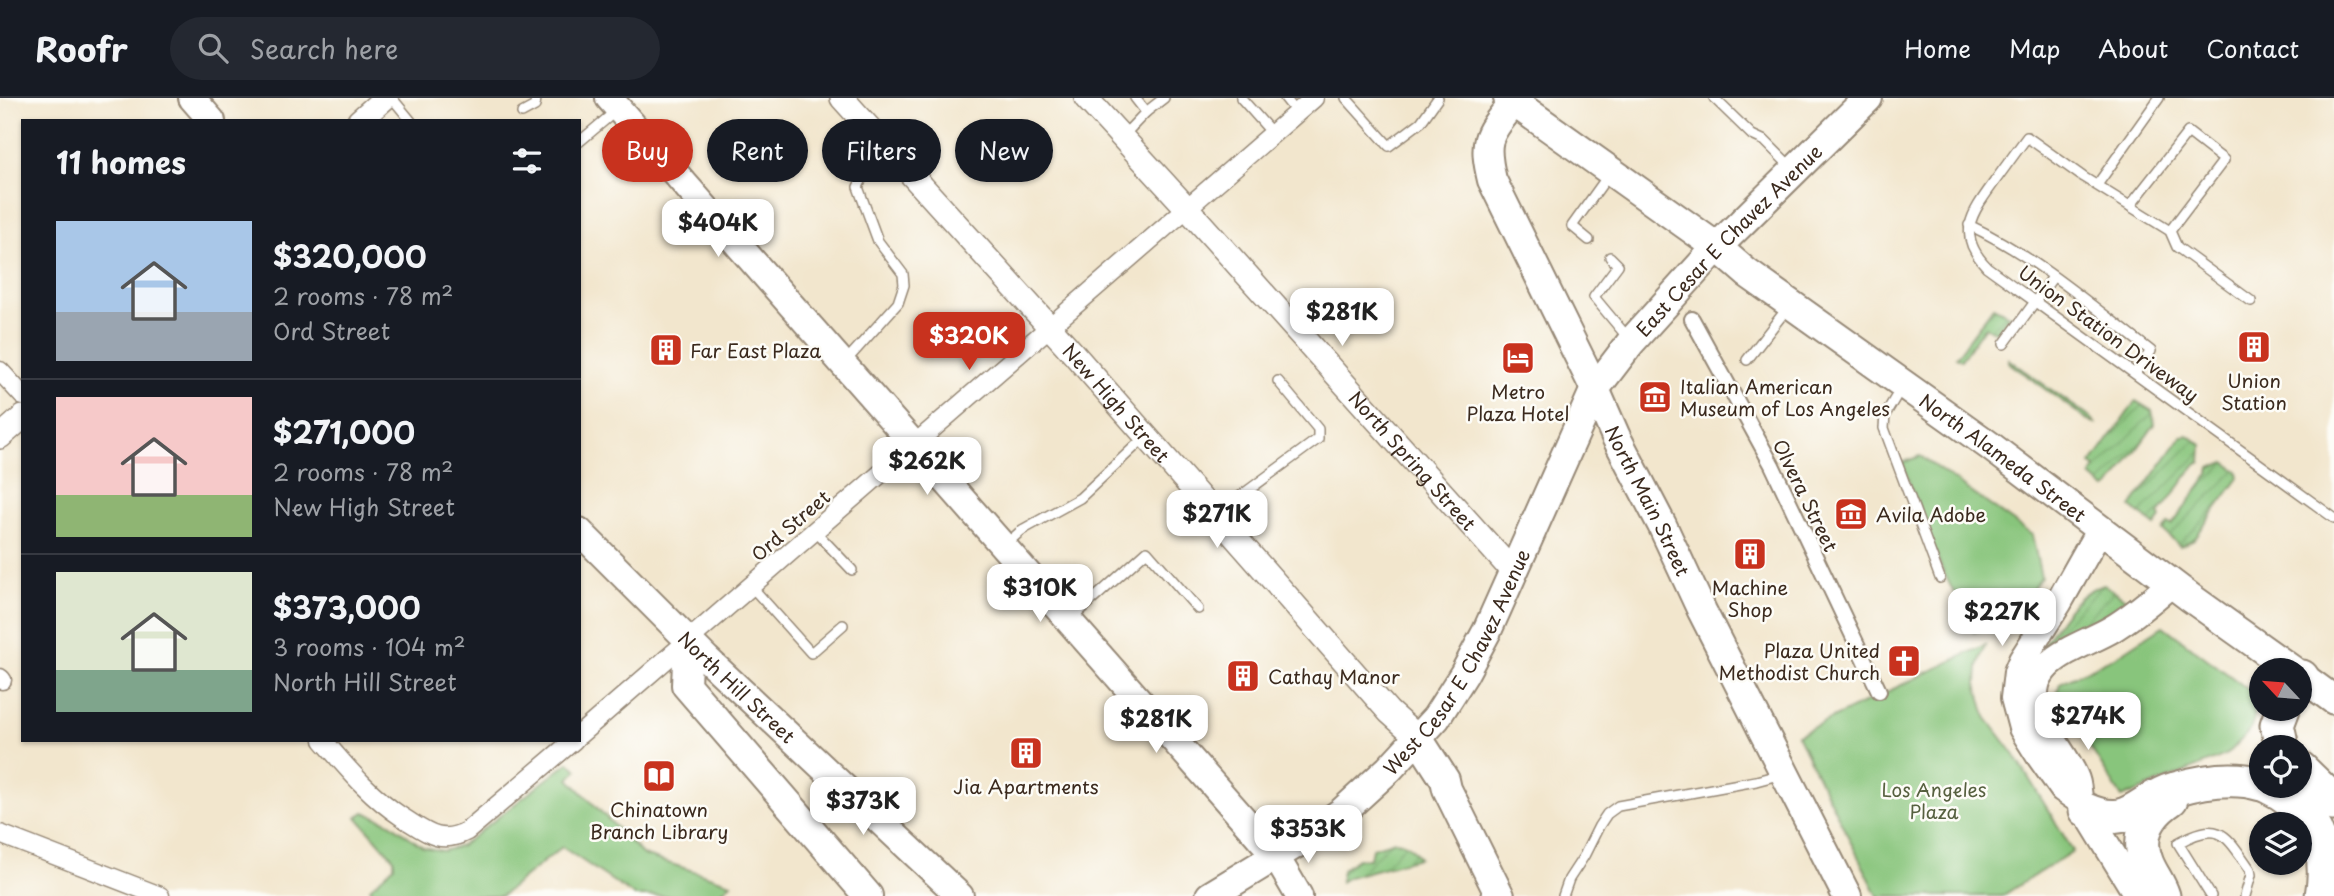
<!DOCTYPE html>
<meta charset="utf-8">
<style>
:root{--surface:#171b24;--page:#242831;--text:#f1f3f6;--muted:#9ea1a6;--line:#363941;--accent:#c8321e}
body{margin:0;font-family:"Playpen Sans",sans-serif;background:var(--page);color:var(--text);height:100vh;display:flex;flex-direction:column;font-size:26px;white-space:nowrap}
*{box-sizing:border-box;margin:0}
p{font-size:23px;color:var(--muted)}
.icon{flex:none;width:38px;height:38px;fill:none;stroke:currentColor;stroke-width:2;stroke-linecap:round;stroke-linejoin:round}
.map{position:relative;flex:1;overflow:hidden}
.drawer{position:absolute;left:21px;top:21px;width:560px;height:623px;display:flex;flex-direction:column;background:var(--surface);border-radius:0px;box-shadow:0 2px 5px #0004}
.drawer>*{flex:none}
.guide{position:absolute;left:602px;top:21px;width:665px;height:63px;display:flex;gap:14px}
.needle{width:46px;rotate:296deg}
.fabs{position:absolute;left:2249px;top:560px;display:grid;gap:14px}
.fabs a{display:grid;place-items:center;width:63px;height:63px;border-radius:50%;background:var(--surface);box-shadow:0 2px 5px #0004;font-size:35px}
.price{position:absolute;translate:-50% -60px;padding:0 16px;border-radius:14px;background:#fff;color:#222;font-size:23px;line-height:46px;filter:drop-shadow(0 2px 4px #0008)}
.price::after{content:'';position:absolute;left:50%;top:42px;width:21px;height:16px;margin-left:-10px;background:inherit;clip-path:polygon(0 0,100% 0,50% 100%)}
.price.selected{background:var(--accent);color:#fff}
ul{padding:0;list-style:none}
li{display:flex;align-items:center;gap:21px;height:175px;padding:0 35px}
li+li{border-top:2px solid var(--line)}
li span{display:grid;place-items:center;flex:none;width:196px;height:140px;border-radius:0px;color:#555}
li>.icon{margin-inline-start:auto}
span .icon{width:84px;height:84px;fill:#fffc;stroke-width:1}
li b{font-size:30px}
h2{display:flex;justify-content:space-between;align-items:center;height:84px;padding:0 35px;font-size:30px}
.chip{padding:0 24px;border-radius:32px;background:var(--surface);box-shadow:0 2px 5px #0004;font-size:24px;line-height:63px}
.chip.selected{background:var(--accent);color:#fff}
header{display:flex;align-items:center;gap:42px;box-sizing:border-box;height:98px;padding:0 35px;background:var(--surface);border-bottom:2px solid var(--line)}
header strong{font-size:33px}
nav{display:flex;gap:38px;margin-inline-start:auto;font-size:24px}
.search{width:490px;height:63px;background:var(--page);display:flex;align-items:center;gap:18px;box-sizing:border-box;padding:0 24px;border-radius:38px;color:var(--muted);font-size:26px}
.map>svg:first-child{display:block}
.grass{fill:url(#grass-dots);stroke:#62784c;stroke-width:2}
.park{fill:#88c57b;stroke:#62784c;stroke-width:2}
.garden{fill:url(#garden-furrows);stroke:#62784c;stroke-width:2}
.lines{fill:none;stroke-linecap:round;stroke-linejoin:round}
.service-casing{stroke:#968876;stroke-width:12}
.pedestrian-casing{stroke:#968876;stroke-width:18}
.minor-casing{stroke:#968876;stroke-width:21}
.tertiary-casing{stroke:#968876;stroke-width:26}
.secondary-casing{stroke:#968876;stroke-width:30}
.primary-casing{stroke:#968876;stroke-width:32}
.motorway-casing{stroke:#968876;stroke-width:37}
.service{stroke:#fff;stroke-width:9}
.pedestrian{stroke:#fff;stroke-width:14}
.minor{stroke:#fff;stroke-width:18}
.tertiary{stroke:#fff;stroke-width:23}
.secondary{stroke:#fff;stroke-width:26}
.primary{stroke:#fff;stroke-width:28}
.motorway{stroke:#fff;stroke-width:33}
.labels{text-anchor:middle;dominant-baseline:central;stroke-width:5;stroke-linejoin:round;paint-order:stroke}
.street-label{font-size:19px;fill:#3b2a1e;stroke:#fdfcf7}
.poi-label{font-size:19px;fill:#3b2a1e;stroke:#fdfcf7}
.park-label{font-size:19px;fill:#56603f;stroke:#fdfcf7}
</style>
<header>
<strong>Roofr</strong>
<div class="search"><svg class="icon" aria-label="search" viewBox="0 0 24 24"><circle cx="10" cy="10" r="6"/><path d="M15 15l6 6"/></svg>Search here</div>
<nav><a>Home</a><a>Map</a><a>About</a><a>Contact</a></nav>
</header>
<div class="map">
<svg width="2334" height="798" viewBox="0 0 2334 798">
<defs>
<pattern id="grass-dots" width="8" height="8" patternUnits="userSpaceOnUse" patternTransform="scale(1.75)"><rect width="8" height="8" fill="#88c57b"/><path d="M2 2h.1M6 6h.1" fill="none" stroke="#70a064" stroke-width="1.8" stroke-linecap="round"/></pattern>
<pattern id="garden-furrows" width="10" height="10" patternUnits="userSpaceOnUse" patternTransform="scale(1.75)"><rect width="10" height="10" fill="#88c57b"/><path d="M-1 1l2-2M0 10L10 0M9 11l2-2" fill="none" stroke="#70a064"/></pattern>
</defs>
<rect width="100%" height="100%" fill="#fdfcf7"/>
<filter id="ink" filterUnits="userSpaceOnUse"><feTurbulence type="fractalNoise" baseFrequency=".0143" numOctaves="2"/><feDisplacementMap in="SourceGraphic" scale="14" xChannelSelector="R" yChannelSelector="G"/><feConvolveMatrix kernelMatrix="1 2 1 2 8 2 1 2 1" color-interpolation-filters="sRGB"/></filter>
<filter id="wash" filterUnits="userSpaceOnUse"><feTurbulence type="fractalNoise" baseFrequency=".00686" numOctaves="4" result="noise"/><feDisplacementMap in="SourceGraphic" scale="28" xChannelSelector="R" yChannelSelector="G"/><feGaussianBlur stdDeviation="1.57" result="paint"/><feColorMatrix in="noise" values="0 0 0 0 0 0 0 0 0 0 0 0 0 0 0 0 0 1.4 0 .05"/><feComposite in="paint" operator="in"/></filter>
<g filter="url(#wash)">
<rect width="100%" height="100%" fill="#f2e6cd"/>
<polygon class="grass" points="2008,261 2092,321 2095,325 2089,323 2008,264"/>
<g class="park">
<polygon points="1920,358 2032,437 2041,479 2030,494 1996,525 1974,535 1941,469 1902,365"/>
<polygon points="2163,528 2257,598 2252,630 2228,656 2122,700 2057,596 2060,585 2117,558"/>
<polygon points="1985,547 1978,568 1977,586 1986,619 2014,656 2073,753 2002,798 1878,798 1797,637"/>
<polygon points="569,664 577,672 569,681 643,757 731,785 718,798 635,798 562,749 501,798 376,798 370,790 394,768 394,761 357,719 364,714 390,725 423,749 443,753 461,748"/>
</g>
<g class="garden">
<polygon points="1993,209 2009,217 1996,235 1985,228 1961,262 1956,259"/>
<polygon points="2136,303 2152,313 2155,326 2110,389 2106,391 2091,378 2096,370 2091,366"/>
<polygon points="2188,337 2202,347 2201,364 2195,367 2159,416 2161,420 2155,428 2131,409 2182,338"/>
<polygon points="2225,364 2238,373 2239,380 2194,441 2180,448 2163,433 2168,426 2172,427 2209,376 2210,370"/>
<path d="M2104,486l23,16c-27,22 -62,31 -87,55l-2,-3c18,-25 34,-59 66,-68z"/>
<path d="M1395,743c12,1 18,7 24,17l-70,19 -9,5 2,-12 16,-11h12l2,-11z"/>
</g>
</g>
<g filter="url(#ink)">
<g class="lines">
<defs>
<g id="service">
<polyline points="392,0 411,23"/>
<polyline points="1135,0 1146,14 1164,0"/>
<polyline points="1241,0 1273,36"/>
<polyline points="1285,0 1297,15"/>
<polyline points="1346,0 1389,48 1421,24 1438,0"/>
<polyline points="1714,0 1752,37 1765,43 1791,69"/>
<polyline points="522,15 535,8 536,0"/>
<polyline points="1123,38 1146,14"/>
<polyline points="579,44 617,12"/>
<polyline points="2097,87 2159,0"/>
<polyline points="2130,108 2188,34 2224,62 2170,133"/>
<path d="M1969,127c66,31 124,82 182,126l-16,22"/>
<polyline points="1589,142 1572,128 1610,75"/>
<polyline points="1610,159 1618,167 1594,199 1629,241"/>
<path d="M2251,203l-74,-54 -7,-16 -87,-54 -56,-40c-11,15 -22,30 -32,44 -23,32 -40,53 -8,86l347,251"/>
<polyline points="2004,246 2053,179"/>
<polyline points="1747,262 1789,208"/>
<polyline points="846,263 898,205 904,187 903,176 878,143 858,89 862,81 892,56"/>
<polyline points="1901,290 1885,317 1884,330 1940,480"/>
<polyline points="1216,416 1318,341 1318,331 1278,283"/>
<polyline points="815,433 852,472"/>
<polyline points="1005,447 1022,432 1080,400 1145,339"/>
<polyline points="751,488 811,555 843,527"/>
<polyline points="1070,522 1147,453 1198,511"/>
<polyline points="1563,798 1569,781 1584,758 1599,728 1607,716 1618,708 1756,683 1782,676"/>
<path d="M2211,798l-33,-53c42,-24 48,-8 72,26l1,6 -6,21"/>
</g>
<polyline id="pedestrian" points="1692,221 1772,367 1879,593"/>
<g id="minor">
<polyline points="0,273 23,298"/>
<polyline points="0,580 2,582"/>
<polyline points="579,637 1314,0"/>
<path d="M323,642c25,29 47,56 79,77 23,14 37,29 65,14l107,-91"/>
<polyline points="0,736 160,798"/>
</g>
<g id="tertiary">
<path id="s1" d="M842,0l223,246 324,368 29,26"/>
<path id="s2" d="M1086,0l100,109 328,366"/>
<polyline points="359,23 385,0"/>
<polyline points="0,339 23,319"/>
</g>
<g id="secondary">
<polyline points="192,0 212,23"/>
<polyline points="609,0 1275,757 1299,798"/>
<polyline points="2100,431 2059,504 2022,562 2017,574 2014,600 2022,630 2039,657 2063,691 2079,702 2138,798"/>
<path id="s3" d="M579,433l128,128 253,237"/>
<path d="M2079,700c-1,-7 -1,-15 -4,-21 -10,-23 -29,-42 -37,-66 -17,-51 42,-63 74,-82 22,-13 41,-30 60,-46"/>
</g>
<g id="primary">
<path id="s4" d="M1508,0l209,149 30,26 243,173 201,152 101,72"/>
<path id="s5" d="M1514,4c-26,33 -32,36 -22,78l103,209 21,48 46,88 40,86 145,285"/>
<polyline points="688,542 686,587 868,798"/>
<polyline points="2300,577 2334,602"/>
<polyline points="1418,640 1445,682 1447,691 1500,798"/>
<path id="s6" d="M1210,798l92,-56 40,-28 47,-43 47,-51 28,-44 23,-43 108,-242 36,-47 86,-95 151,-149"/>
</g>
<g id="motorway">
<polyline points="2300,583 2302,579"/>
<polyline points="2282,649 2277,627 2283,611"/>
<polyline points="2300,670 2331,700 2334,706"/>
<path d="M2267,688c46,21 64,61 55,110"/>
<path d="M2086,712c45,20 51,-11 89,-21 27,-8 59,-13 86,-5"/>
<path d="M2163,798c-4,-13 -13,-23 -17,-35 -10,-26 4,-48 25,-62"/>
</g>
</defs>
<use href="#service" class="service-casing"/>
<use href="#pedestrian" class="pedestrian-casing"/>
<use href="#minor" class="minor-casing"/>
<use href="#tertiary" class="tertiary-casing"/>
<use href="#secondary" class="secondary-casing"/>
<use href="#primary" class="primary-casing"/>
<use href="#motorway" class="motorway-casing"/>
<use href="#service" class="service"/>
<use href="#pedestrian" class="pedestrian"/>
<use href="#minor" class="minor"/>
<use href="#tertiary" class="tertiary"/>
<use href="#secondary" class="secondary"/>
<use href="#primary" class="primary"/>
<use href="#motorway" class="motorway"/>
</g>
</g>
<defs>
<symbol id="building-square" viewBox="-11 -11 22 22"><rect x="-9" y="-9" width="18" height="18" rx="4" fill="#c8321e" stroke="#fdfcf7"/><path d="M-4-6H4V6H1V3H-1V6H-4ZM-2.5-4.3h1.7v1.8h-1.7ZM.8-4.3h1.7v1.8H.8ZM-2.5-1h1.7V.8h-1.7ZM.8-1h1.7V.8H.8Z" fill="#fff"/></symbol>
<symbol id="hotel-square" viewBox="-11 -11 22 22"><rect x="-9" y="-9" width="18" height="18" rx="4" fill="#c8321e" stroke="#fdfcf7"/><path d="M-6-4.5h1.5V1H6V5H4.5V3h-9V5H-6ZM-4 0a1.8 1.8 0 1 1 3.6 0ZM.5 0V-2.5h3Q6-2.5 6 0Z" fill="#fff"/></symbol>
<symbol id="museum-square" viewBox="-11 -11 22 22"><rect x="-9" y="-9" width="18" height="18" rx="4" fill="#c8321e" stroke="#fdfcf7"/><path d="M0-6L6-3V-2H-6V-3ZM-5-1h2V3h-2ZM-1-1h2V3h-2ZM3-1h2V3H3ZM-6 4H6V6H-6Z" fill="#fff"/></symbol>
<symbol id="church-square" viewBox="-11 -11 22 22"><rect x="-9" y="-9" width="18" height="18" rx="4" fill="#c8321e" stroke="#fdfcf7"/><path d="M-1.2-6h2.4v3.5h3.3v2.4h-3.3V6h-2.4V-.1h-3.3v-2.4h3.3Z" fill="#fff"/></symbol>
<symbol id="library-square" viewBox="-11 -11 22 22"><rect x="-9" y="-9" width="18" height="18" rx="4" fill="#c8321e" stroke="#fdfcf7"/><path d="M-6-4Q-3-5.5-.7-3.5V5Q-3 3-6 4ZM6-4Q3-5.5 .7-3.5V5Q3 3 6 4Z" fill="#fff"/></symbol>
</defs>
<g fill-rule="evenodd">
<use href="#building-square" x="2235" y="230" width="38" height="38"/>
<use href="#building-square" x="647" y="233" width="38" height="38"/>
<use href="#hotel-square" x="1499" y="241" width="38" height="38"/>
<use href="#museum-square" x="1636" y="280" width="38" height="38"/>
<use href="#museum-square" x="1832" y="397" width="38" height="38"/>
<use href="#building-square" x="1731" y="437" width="38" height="38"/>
<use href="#church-square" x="1885" y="544" width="38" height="38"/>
<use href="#building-square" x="1224" y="559" width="38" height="38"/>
<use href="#building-square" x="1007" y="636" width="38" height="38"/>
<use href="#library-square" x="640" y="659" width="38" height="38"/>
</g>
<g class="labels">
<g class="street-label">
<text stroke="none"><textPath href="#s6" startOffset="856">East Cesar E Chavez Avenue</textPath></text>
<text transform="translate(2109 235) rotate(36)">Union Station Driveway</text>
<text stroke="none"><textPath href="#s1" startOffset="410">New High Street</textPath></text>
<text stroke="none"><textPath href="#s4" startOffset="612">North Alameda Street</textPath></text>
<text stroke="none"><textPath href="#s2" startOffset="488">North Spring Street</textPath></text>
<text transform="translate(1806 397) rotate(64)">Olvera Street</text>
<text stroke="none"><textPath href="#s5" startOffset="443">North Main Street</textPath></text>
<text transform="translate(790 427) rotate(-41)">Ord Street</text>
<text stroke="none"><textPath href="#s6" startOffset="348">West Cesar E Chavez Avenue</textPath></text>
<text stroke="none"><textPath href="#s3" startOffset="222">North Hill Street</textPath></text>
</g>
<g class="poi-label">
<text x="690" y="252" text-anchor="start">Far East Plaza</text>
<text x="2254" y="282">Union<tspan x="2254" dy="22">Station</tspan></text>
<text x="1680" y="288" text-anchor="start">Italian American<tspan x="1680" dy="22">Museum of Los Angeles</tspan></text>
<text x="1518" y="293">Metro<tspan x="1518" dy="22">Plaza Hotel</tspan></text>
<text x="1876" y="416" text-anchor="start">Avila Adobe</text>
<text x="1750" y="489">Machine<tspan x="1750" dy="22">Shop</tspan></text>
<text x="1880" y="552" text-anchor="end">Plaza United<tspan x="1880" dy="22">Methodist Church</tspan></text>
<text x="1268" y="578" text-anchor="start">Cathay Manor</text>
<text x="1026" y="688">Jia Apartments</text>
<text x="659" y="711">Chinatown<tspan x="659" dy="22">Branch Library</tspan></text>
</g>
<g class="park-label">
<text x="1934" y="691">Los Angeles<tspan x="1934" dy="22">Plaza</tspan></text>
</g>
</g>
</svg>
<div class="fabs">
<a><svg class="needle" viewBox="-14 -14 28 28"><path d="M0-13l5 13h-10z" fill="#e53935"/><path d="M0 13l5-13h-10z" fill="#9ea1a6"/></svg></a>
<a><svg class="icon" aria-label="locate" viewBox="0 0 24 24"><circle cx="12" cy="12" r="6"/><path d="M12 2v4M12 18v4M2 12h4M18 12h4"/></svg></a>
<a><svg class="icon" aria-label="layers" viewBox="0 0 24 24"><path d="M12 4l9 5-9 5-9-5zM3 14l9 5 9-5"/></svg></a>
</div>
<b class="price" style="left:718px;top:161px">$404K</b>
<b class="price" style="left:1342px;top:250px">$281K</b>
<b class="price selected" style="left:969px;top:274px">$320K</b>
<b class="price" style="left:927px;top:399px">$262K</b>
<b class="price" style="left:1217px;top:452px">$271K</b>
<b class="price" style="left:1040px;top:526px">$310K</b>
<b class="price" style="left:2002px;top:550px">$227K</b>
<b class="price" style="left:2088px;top:654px">$274K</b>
<b class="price" style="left:1156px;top:657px">$281K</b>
<b class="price" style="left:863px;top:739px">$373K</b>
<b class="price" style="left:1308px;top:767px">$353K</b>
<div class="guide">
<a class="chip selected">Buy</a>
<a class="chip">Rent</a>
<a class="chip">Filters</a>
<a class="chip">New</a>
</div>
<section class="drawer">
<h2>11 homes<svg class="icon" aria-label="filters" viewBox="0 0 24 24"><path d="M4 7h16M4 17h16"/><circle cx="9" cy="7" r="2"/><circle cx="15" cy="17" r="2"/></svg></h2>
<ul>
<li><span style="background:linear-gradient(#a9c7e8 65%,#9aa5b1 0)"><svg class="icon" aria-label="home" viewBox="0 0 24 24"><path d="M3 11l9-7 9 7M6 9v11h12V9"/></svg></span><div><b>$320,000</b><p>2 rooms · 78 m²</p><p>Ord Street</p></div></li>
<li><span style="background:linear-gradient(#f6c9c9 70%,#8fb573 0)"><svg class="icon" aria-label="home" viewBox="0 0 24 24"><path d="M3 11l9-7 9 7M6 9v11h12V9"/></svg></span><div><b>$271,000</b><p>2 rooms · 78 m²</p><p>New High Street</p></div></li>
<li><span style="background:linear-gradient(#dfe7d0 70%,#7fa58c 0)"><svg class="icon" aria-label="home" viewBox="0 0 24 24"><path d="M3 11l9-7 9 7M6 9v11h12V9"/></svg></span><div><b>$373,000</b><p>3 rooms · 104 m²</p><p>North Hill Street</p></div></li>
</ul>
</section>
</div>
